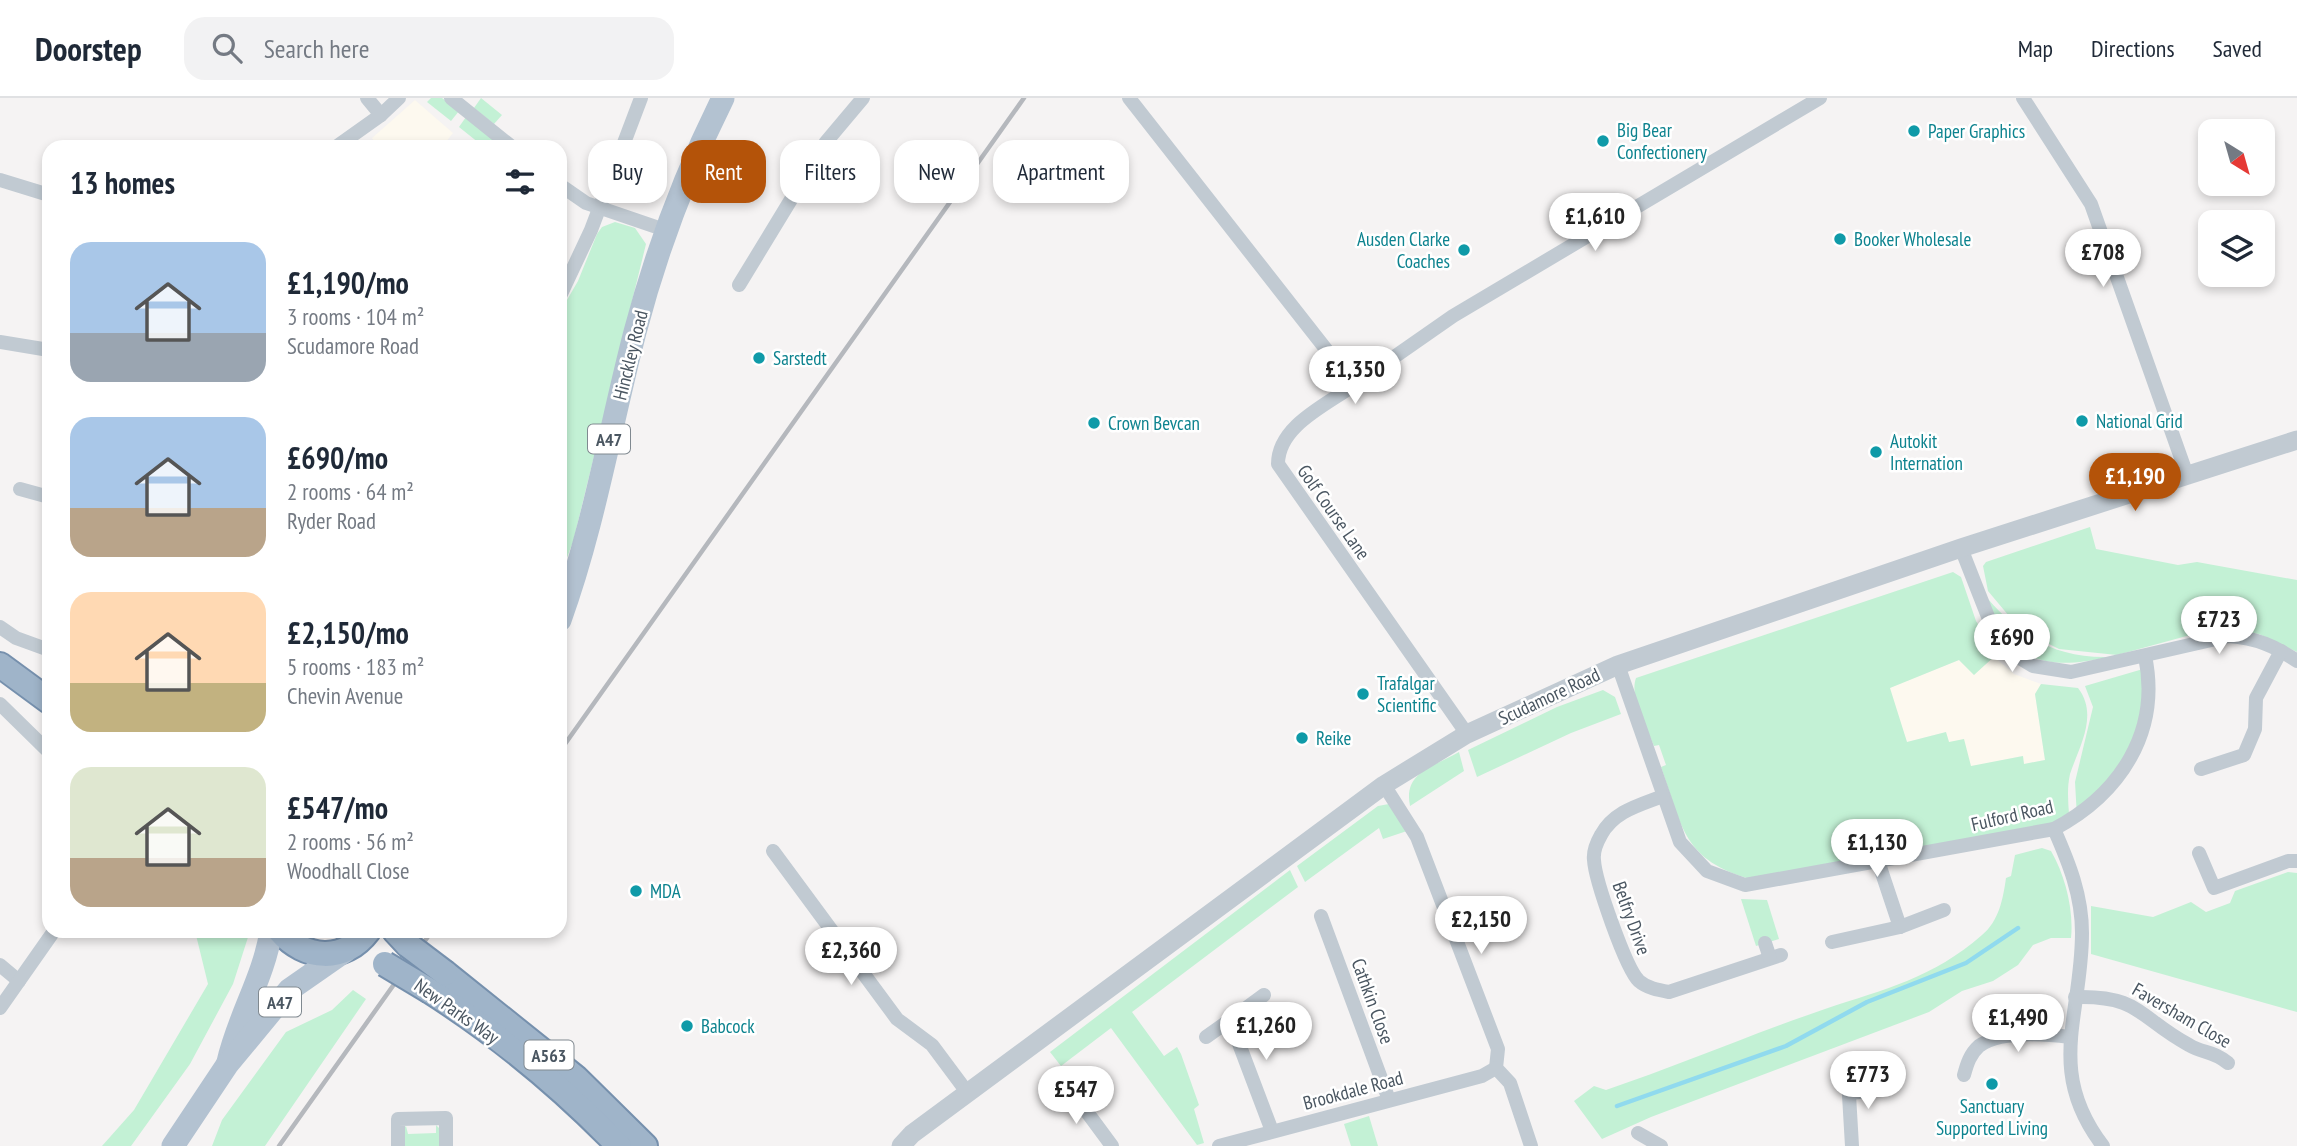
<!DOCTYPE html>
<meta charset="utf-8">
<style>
:root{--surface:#fff;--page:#f2f2f3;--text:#1f2937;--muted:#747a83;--line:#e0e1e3;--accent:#b45309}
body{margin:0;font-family:"PT Sans Narrow",sans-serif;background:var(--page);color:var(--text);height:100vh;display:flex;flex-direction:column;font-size:26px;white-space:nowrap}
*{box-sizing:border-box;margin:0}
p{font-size:23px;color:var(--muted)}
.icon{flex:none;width:38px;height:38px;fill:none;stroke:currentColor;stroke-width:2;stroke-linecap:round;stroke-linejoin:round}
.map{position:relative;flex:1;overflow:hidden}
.panel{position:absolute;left:42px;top:42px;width:525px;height:798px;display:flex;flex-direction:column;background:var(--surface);border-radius:21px;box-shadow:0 4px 10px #0003}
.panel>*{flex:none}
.guide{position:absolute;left:588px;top:42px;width:665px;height:63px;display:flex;gap:14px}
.needle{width:46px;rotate:143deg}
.fabs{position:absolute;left:2198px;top:21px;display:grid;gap:14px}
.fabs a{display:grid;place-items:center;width:77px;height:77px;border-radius:14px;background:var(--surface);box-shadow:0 4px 10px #0003;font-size:35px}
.price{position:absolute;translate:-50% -60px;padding:0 16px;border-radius:24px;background:#fff;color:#222;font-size:23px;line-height:46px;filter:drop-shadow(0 2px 4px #0008)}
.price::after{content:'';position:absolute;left:50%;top:42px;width:21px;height:16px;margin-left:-10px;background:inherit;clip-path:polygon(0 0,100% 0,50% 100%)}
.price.selected{background:var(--accent);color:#fff}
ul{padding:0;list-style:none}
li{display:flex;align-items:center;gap:21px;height:175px;padding:0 28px}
li span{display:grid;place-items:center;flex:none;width:196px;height:140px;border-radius:21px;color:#555}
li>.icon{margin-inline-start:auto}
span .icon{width:84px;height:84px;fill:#fffc;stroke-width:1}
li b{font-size:30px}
h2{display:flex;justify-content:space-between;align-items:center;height:84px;padding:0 28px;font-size:30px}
.pill{padding:0 24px;border-radius:21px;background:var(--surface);box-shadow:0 4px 10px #0003;font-size:24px;line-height:63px}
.pill.selected{background:var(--accent);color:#fff}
header{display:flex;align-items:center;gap:42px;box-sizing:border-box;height:98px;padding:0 35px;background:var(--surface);border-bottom:2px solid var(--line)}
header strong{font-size:33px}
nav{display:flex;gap:38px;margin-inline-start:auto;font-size:24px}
.search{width:490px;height:63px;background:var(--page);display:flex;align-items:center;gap:18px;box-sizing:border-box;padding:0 24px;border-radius:21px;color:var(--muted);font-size:26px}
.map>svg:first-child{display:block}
.commercial{fill:#fdf9ef}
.green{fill:#c3f1d5}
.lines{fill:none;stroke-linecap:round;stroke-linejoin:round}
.stream{stroke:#90daee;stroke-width:4.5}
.trunk-casing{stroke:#7690ad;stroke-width:28}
.minor{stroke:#c1cad2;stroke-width:14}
.tertiary{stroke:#c1cad2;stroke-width:19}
.primary{stroke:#b3c2d1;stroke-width:23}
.trunk{stroke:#9fb4c9;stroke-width:24}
.rail{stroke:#b5b8bd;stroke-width:4.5}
.trunk-bridge-casing{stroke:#7690ad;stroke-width:28;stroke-linecap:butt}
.trunk-bridge{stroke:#9fb4c9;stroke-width:24}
.culture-dot{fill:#0f9aa8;stroke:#fff;stroke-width:2.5}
.labels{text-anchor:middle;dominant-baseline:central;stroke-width:5;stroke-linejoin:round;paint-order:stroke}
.shield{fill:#fff;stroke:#808990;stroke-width:2}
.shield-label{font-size:18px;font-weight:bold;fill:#4a5661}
.culture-label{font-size:19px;fill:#0d838f;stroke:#fff;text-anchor:start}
.street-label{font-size:19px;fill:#4a5661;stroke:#fff}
</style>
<header>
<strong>Doorstep</strong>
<div class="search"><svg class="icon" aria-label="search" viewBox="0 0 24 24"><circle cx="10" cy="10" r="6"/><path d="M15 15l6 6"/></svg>Search here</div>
<nav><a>Map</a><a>Directions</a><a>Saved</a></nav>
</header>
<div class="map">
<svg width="2297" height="1048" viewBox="0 0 2297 1048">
<rect width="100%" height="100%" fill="#f5f3f3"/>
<g class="commercial">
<polygon points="415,2 453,35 442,49 378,49 372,40"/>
<polygon points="1994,559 2014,576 2041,586 2035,596 2045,662 2024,666 2022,658 1970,669 1949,644 1946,634 1907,644 1889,590 1959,562 1974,576"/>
</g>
<g class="green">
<polygon points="431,0 442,0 459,13 451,23 427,4"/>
<polygon points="481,0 502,17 494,26 474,10"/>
<polygon points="466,19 503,49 484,49 459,29"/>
<polygon points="615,124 635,130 646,146 573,444 560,478 560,214 578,183 597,136 602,129"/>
<polygon points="2090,429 2096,451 2178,467 2197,464 2297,482 2297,554 2259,536 2216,530 2117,557 2059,551 2027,535 2014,524 1988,493 1983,468 1986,464"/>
<path d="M1953,474l8,5 15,44 21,33 -23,21 -15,-15 -69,28 17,54 39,-10 3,10 15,-3 7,27 52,-10 1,8 21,-4 -10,-66 6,-10 37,4c21,27 1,59 -8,86 -3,13 -2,27 -1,40l-16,9 -300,57c-70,-20 -70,-51 -92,-113l5,-2 -7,-20 -5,1c-7,-18 -25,-49 -18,-68z"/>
<path d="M1988,501c34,39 68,59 120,58 -60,14 -99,6 -120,-58z"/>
<polygon points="2143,571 2151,584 2129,664 2077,719 2075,684 2093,609 2085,588"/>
<polygon points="1603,592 1615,599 1621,616 1571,635 1477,679 1468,652 1557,609"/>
<path d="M1459,654l5,19 -54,35c-7,-34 23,-39 49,-54z"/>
<polygon points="1389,706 1407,733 1383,741 1379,730 1305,784 1297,768 1378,708"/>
<path d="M2042,750l9,3c14,24 23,59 20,87h-20l-18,7 -15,20 -25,16 -31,10 -33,21 -278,105 -49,22 -28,-38 20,-15 12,4c74,-25 146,-56 219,-81 60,-20 108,-31 157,-74 17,-14 21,-36 24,-57l5,-2 4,-21z"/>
<polygon points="1290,772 1298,789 1132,914 1164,958 1177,949 1181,956 1199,1007 1194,1011 1204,1045 1197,1047 1111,930 1061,968 1050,954"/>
<polygon points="2288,774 2297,775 2297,914 2091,856 2091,808 2153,819 2191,804 2206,814 2230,805 2235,793"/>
<polygon points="1741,801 1767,802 1779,841 1756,848"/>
<polygon points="195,833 250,833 233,886 190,966 131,1048 102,1048 134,1012 208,886"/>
<polygon points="353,892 366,901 265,1048 212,1048 222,1022 286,934 332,912"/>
<polygon points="1369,1018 1378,1048 1351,1048 1344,1026"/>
<polygon points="436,1027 441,1032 441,1048 403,1048 402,1032 406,1028 408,1036 436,1035"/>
</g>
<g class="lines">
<polyline class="stream" points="1617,1008 1786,948 1867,904 1966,865 2018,830"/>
<defs>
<g id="trunk">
<polyline points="0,567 49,603"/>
<path d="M280,833c25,29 64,32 88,0"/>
<polyline points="395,833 408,847"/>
<polyline points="445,875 576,980 645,1048"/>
<path d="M430,893c69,44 132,96 189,155"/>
</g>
</defs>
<use href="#trunk" class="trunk-casing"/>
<g class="minor">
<polyline points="367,0 381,17"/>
<polyline points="451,0 512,49"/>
<path d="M1129,0l225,287c-28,20 -76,41 -76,79l189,270"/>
<polyline points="2023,0 2091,106 2187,377"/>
<polyline points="336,49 381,17 399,0"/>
<polyline points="0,82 49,97"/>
<polyline points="560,87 586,105 668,133"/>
<polyline points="739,187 826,44 863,0"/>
<polyline points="560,198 591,132 641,0"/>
<polyline points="0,244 49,252"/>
<polyline points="1354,287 1453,218 1820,0"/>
<polyline points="20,391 49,399"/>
<path d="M1961,450l33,84 19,22 20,12 38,6 158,-36c27,2 46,10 68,25"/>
<polyline points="0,529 16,540 49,552"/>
<path d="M1618,567l62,177 27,29 38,14 309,-56c66,-35 107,-97 91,-173"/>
<polyline points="0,606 49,654"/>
<polyline points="2201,671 2244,657 2255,631 2256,600 2281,553"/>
<polyline points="1384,687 1417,739 1498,951 1496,970 1510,985 1531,1048"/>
<path d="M1663,698c-23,9 -49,15 -62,39 -4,7 -8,17 -7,25 1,20 32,109 45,121 8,7 19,9 30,11l112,-37"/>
<path d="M2054,731c15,34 28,66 28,104 0,83 -37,137 21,213"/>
<polyline points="773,753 897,921 932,947 967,994"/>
<polyline points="2199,755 2214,790 2288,763 2297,763"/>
<polyline points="1878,763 1900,829"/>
<polyline points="1321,818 1389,1002"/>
<polyline points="1832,844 1900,829 1944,812"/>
<polyline points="1765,845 1770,860"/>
<polyline points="0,867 19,883"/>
<polyline points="1264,897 1230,922 1272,1033"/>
<path d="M2075,899c65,-2 64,21 114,48 15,9 23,5 39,18"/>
<polyline points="0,910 54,833"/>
<polyline points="1206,939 1230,922"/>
<path d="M1964,977c3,-11 6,-21 15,-29 22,-16 66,-12 91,-9"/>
<polyline points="1848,980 1852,1048"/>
<polyline points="1067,987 1112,1048"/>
<polyline points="1849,995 1871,993"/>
<polyline points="1638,1035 1661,1048"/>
<polyline points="398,1048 398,1021 446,1020 446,1048"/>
<polyline points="1219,1048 1482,978 1496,970"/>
</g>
<polyline class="tertiary" points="901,1048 912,1036 1384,687 1467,636 1618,567 1961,450 2297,342"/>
<g class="primary">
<path d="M560,522c34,-94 50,-192 75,-288 21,-80 51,-160 88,-234"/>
<path d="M228,964c10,-45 36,-85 43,-131"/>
<polyline points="173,1048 227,967 289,892 345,853"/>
</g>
<use href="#trunk" class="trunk"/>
<g class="rail">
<polyline points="560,653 1024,0"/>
<polyline points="279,1048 432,833"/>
</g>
<defs>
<g id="trunk-bridge">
<polyline points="408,847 445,875"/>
<polyline points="385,866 430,893"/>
</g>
</defs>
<use href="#trunk-bridge" class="trunk-bridge-casing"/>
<use href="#trunk-bridge" class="trunk-bridge"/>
</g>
<g class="culture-dot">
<circle cx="1914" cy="33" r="7"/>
<circle cx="1603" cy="43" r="7"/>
<circle cx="1840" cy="141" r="7"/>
<circle cx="1464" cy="152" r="7"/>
<circle cx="759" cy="260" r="7"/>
<circle cx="2082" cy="323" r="7"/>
<circle cx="1094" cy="325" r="7"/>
<circle cx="1876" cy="354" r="7"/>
<circle cx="1363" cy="596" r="7"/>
<circle cx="1302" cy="640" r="7"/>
<circle cx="636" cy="793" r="7"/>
<circle cx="687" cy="928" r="7"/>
<circle cx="1992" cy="986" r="7"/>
</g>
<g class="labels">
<g class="shield">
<rect x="588" y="326.5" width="42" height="29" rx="5"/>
<rect x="259" y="889.5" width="42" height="29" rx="5"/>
<rect x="524.5" y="942.5" width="49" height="29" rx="5"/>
</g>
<g class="shield-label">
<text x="609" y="341">A47</text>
<text x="280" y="904">A47</text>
<text x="549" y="957">A563</text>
</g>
<g class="culture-label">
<text x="1617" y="32">Big Bear<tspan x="1617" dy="22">Confectionery</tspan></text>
<text x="1928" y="33">Paper Graphics</text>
<text x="1450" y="141" text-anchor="end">Ausden Clarke<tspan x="1450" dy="22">Coaches</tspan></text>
<text x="1854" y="141">Booker Wholesale</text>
<text x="773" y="260">Sarstedt</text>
<text x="2096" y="323">National Grid</text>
<text x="1108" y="325">Crown Bevcan</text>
<text x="1890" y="343">Autokit<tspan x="1890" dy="22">Internation</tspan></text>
<text x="1377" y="585">Trafalgar<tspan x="1377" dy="22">Scientific</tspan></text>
<text x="1316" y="640">Reike</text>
<text x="650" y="793">MDA</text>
<text x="701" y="928">Babcock</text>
<text x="1992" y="1008" text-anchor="middle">Sanctuary<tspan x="1992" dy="22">Supported Living</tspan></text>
</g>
<g class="street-label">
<text transform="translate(630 257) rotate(-76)">Hinckley Road</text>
<text transform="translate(1334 414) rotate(55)">Golf Course Lane</text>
<text transform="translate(1549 598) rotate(-25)">Scudamore Road</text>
<text transform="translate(2012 717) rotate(-13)">Fulford Road</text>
<text transform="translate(1632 820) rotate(70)">Belfry Drive</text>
<text transform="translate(1373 903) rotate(70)">Cathkin Close</text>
<text transform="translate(457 913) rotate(35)">New Parks Way</text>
<text transform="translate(2182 917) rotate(30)">Faversham Close</text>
<text transform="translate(1353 992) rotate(-15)">Brookdale Road</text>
</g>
</g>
</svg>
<div class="fabs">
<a><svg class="needle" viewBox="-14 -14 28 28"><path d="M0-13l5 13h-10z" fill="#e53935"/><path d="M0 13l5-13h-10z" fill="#747a83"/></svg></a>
<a><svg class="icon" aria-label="layers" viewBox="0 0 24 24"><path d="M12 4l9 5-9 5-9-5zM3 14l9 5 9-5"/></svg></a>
</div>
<b class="price" style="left:1595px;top:155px">£1,610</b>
<b class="price" style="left:2103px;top:191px">£708</b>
<b class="price" style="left:1355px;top:308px">£1,350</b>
<b class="price selected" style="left:2135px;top:415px">£1,190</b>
<b class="price" style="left:2219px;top:558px">£723</b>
<b class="price" style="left:2012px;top:576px">£690</b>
<b class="price" style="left:1877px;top:781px">£1,130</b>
<b class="price" style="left:1481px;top:858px">£2,150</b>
<b class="price" style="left:851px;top:889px">£2,360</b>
<b class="price" style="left:2018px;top:956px">£1,490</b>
<b class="price" style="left:1266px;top:964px">£1,260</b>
<b class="price" style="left:1868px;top:1013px">£773</b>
<b class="price" style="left:1076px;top:1028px">£547</b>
<div class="guide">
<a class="pill">Buy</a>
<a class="pill selected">Rent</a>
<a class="pill">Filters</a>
<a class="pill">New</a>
<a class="pill">Apartment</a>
</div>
<section class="panel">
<h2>13 homes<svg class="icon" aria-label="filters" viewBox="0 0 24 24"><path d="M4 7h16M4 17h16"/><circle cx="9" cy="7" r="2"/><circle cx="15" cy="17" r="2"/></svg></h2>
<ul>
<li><span style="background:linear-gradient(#a9c7e8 65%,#9aa5b1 0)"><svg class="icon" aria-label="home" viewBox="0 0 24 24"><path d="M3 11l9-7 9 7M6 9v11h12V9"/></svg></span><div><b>£1,190/mo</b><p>3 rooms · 104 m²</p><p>Scudamore Road</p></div></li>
<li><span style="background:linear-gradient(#a9c7e8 65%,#b9a48a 0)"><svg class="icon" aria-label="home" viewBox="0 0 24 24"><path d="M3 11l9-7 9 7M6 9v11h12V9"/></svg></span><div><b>£690/mo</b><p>2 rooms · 64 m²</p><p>Ryder Road</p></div></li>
<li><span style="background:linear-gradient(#ffd9b3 65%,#c2b280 0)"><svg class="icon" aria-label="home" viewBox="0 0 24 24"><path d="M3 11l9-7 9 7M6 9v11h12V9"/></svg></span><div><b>£2,150/mo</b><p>5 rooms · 183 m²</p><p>Chevin Avenue</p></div></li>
<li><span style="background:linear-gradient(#dfe7d0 65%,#b9a48a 0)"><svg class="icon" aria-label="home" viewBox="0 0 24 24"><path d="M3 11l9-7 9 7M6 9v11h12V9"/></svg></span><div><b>£547/mo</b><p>2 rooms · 56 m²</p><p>Woodhall Close</p></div></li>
</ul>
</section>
</div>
